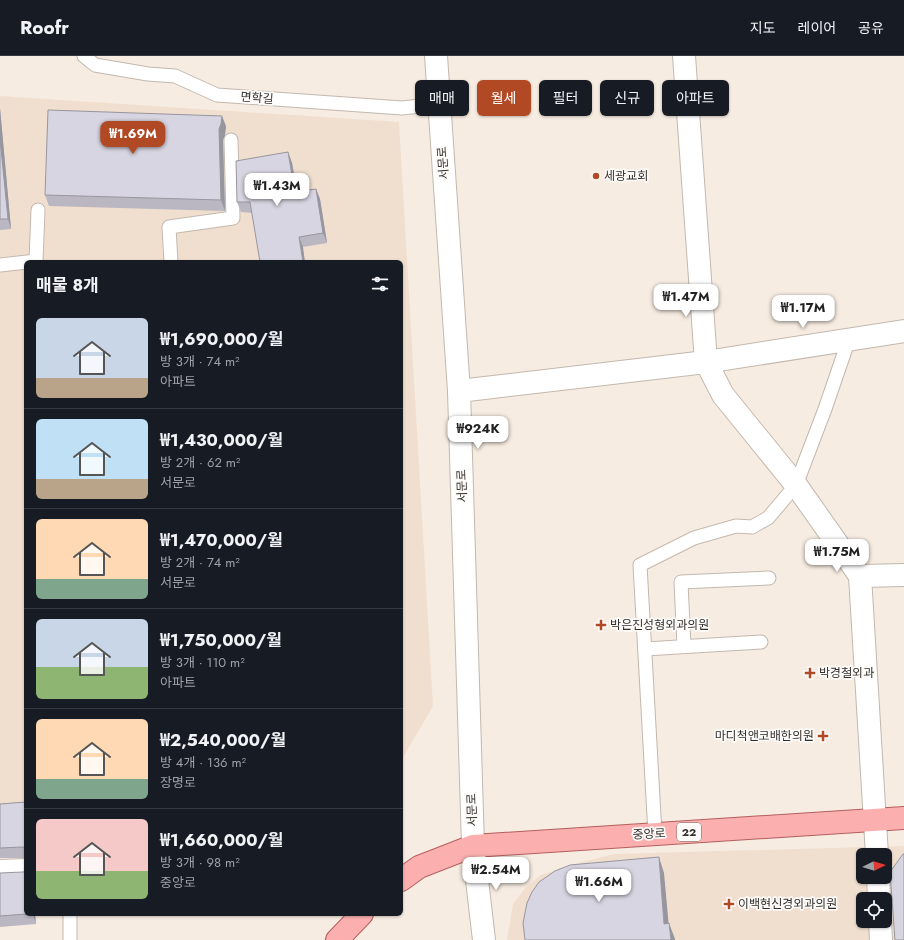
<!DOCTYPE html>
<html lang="ko">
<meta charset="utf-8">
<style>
:root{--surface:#171b24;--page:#242831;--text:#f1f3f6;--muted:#9ea1a6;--line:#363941;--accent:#b14924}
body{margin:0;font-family:Jost,"Noto Sans KR",sans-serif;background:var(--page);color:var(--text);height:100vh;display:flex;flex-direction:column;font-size:15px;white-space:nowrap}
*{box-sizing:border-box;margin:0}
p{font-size:13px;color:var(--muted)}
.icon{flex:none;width:22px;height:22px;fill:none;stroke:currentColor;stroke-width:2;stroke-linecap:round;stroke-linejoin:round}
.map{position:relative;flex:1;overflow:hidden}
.panel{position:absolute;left:24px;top:204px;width:379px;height:656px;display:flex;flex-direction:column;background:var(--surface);border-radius:6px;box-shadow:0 1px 3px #0004}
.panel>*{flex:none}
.guide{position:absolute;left:415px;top:24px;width:380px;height:36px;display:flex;gap:8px}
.needle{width:26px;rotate:85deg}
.buttons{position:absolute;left:856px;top:792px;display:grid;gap:8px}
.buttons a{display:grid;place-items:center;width:36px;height:36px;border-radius:6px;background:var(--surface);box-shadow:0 1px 3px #0004;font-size:20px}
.price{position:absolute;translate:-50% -34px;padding:0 9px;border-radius:8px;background:#fff;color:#222;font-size:13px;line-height:26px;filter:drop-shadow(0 1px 2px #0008)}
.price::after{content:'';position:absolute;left:50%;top:24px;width:12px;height:9px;margin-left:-6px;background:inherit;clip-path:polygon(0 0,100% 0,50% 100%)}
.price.selected{background:var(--accent);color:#fff}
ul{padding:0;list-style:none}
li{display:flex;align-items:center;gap:12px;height:100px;padding:0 12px}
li+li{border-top:1px solid var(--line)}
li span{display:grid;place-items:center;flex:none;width:112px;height:80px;border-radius:6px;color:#555}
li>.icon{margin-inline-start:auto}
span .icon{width:48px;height:48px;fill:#fffc;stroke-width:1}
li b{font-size:17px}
h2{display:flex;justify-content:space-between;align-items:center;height:48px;padding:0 12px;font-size:17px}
.chip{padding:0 14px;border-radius:6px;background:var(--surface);box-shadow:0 1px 3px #0004;font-size:14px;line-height:36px}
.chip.selected{background:var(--accent);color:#fff}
header{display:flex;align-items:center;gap:24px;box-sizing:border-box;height:56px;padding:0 20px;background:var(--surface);border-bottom:1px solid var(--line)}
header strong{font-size:19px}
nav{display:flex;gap:22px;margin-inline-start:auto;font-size:14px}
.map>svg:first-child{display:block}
.built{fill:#f0dfcf;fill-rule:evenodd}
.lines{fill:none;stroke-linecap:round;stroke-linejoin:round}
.service-casing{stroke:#c3b8ae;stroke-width:15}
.minor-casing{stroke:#c3b8ae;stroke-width:24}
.tertiary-casing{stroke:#c3b8ae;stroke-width:24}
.primary-casing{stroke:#b45f5e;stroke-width:24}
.service{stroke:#fff;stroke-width:13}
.minor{stroke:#fff;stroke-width:22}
.tertiary{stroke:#fff;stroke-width:22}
.primary{stroke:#fbafaf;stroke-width:22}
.wall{fill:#bab7c2}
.shaded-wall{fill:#97959e}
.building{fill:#d8d5e2;stroke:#97959e}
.poi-dot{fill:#b14924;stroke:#fdfbf9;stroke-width:1.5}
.labels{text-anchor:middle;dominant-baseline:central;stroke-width:3.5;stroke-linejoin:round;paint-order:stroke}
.shield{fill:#fdfbf9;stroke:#706c69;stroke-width:1}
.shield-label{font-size:11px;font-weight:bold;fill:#342f2b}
.street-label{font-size:12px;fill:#342f2b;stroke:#fdfbf9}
.poi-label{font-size:12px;fill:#342f2b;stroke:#fdfbf9;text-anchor:start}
</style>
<header>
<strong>Roofr</strong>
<nav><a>지도</a><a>레이어</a><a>공유</a></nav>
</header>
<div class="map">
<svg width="904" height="884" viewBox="0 0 904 884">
<rect width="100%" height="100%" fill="#f7ece1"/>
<g class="built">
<polygon points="0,40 399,66 433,650 401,705 401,206 26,206 26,794 0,795"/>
<path d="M904,790v94h-397l6,-36 13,-17 15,-12 29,-10 44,-11zM863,799h22v22h-22zM863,843h22v22h-22z"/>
</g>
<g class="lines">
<defs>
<g id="service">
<polyline points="84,0 95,9 148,18 175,20 217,39 402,52 439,48"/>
<polyline points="171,206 169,171 233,162 231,84"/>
<polyline points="0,209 36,205 38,154"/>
<polyline points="684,590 681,526 769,522"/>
<polyline points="645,593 761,586"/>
<polyline points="655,778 640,509 694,482 736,470 752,471 768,462 796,429 825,353 849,283"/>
<polyline points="70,884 70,858"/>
</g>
<g id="minor">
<polyline points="459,335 706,306 684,0"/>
<polyline points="860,520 904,519"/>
<polyline points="877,799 860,520 796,429 723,339 706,306 904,275"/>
<polyline points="0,815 26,814"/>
<polyline points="878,821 879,843"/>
<polyline points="880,865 881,884"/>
</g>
<polyline id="tertiary" points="436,0 459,335 473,790 484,884"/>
<g id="primary">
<polyline points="401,824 419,811 473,790 904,762"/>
<polyline points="337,884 362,858"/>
</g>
</defs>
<use href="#service" class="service-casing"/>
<use href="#minor" class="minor-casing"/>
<use href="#tertiary" class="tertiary-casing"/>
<use href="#primary" class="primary-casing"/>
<use href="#service" class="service"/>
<use href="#minor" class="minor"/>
<use href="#tertiary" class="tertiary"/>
<use href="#primary" class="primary"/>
</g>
<g class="wall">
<polygon points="0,52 11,173 0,174"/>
<polygon points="226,70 225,79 223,84 225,155 49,150 45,139"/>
<polygon points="288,96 292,107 297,136 316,133 320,143 327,187 303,191 252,157 241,156 237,146"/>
<polygon points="26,746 26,802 0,802 0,748"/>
<polygon points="0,817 26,858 35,858 36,868 0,871"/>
</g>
<g class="shaded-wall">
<polygon points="0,52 11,173 8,163 0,83"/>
<polygon points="222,60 226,70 225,79 223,84 225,155 221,144 219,73"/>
<polygon points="288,96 292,107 299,147 295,136"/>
<polygon points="316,133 320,143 327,187 323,177"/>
<polygon points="299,181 303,191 305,206 303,206"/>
<polygon points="659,801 664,817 670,883 664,868"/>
<polygon points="33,858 35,858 36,868"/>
<polygon points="669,867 675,883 675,884 671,884"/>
</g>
<g class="building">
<polygon points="48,54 222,60 221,68 219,73 221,144 45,139"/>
<polygon points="0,83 8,163 0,163"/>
<polygon points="288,96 295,136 316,133 323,177 299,181 303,206 260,206 250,146 237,146 236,105"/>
<polygon points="26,746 26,792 22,791 0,792 0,748"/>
<polygon points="903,798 904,798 904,884 895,884 890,816"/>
<polygon points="659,801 664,868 669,867 671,884 525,884 523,867 527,847 532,836 539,826 555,815 570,809"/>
<polygon points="26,815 26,858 0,860 0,817 23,816"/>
</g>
<g class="poi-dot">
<circle cx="596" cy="120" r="4"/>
<path d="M599 563h4v4h4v4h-4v4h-4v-4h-4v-4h4z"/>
<path d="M808 611h4v4h4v4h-4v4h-4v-4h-4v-4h4z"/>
<path d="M821 674h4v4h4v4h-4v4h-4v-4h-4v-4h4z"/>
<path d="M727 842h4v4h4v4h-4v4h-4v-4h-4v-4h4z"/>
</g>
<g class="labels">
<rect class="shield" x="677" y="767" width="24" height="18" rx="3"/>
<g class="shield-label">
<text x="689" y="776">22</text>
</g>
<g class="street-label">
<text transform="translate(257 42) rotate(4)">면학길</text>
<text transform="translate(443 107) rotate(-94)">서문로</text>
<text transform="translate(462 430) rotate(-92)">서문로</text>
<text transform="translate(472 754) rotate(-92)">서문로</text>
<text transform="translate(649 778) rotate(-3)">중앙로</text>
</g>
<g class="poi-label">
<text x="604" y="120">세광교회</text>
<text x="610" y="569">박은진성형외과의원</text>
<text x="819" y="617">박경철외과</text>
<text x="814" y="680" text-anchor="end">마디척앤코배한의원</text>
<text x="738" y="848">이백현신경외과의원</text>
</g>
</g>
</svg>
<div class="buttons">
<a><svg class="needle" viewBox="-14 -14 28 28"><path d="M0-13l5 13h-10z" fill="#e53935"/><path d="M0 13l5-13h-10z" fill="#9ea1a6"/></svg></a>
<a><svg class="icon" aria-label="locate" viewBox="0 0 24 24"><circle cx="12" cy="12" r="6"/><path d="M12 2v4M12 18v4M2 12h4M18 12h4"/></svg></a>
</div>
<b class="price selected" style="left:133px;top:99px">₩1.69M</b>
<b class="price" style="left:277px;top:151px">₩1.43M</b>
<b class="price" style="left:686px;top:262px">₩1.47M</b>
<b class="price" style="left:803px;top:273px">₩1.17M</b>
<b class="price" style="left:478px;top:394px">₩924K</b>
<b class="price" style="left:837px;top:517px">₩1.75M</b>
<b class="price" style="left:496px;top:835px">₩2.54M</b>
<b class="price" style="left:599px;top:847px">₩1.66M</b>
<div class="guide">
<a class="chip">매매</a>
<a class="chip selected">월세</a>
<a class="chip">필터</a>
<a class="chip">신규</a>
<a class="chip">아파트</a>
</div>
<section class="panel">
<h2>매물 8개<svg class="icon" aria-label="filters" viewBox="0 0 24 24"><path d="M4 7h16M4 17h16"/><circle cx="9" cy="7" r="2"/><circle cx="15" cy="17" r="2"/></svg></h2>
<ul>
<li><span style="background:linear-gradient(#c9d6e8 75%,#b9a48a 0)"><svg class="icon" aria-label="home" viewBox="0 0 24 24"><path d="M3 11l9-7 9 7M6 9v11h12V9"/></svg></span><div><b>₩1,690,000/월</b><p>방 3개 · 74 m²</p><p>아파트</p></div></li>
<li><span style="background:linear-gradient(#bfe0f5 75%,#b9a48a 0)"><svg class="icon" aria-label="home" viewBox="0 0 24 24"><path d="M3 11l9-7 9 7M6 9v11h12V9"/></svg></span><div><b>₩1,430,000/월</b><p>방 2개 · 62 m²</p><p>서문로</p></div></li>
<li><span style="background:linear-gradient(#ffd9b3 75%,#7fa58c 0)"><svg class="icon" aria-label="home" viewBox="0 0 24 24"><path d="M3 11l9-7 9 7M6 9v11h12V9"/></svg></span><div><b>₩1,470,000/월</b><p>방 2개 · 74 m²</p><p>서문로</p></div></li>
<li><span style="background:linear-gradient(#c9d6e8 60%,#8fb573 0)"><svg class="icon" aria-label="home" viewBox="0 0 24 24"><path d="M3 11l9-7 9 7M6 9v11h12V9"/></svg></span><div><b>₩1,750,000/월</b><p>방 3개 · 110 m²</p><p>아파트</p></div></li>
<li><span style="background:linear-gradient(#ffd9b3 75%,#7fa58c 0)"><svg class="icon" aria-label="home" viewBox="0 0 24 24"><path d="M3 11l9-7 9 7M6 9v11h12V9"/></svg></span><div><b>₩2,540,000/월</b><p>방 4개 · 136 m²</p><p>장명로</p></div></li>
<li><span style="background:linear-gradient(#f6c9c9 65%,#8fb573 0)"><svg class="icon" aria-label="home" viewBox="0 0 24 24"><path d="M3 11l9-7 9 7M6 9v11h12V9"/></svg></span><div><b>₩1,660,000/월</b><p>방 3개 · 98 m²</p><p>중앙로</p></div></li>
</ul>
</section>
</div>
